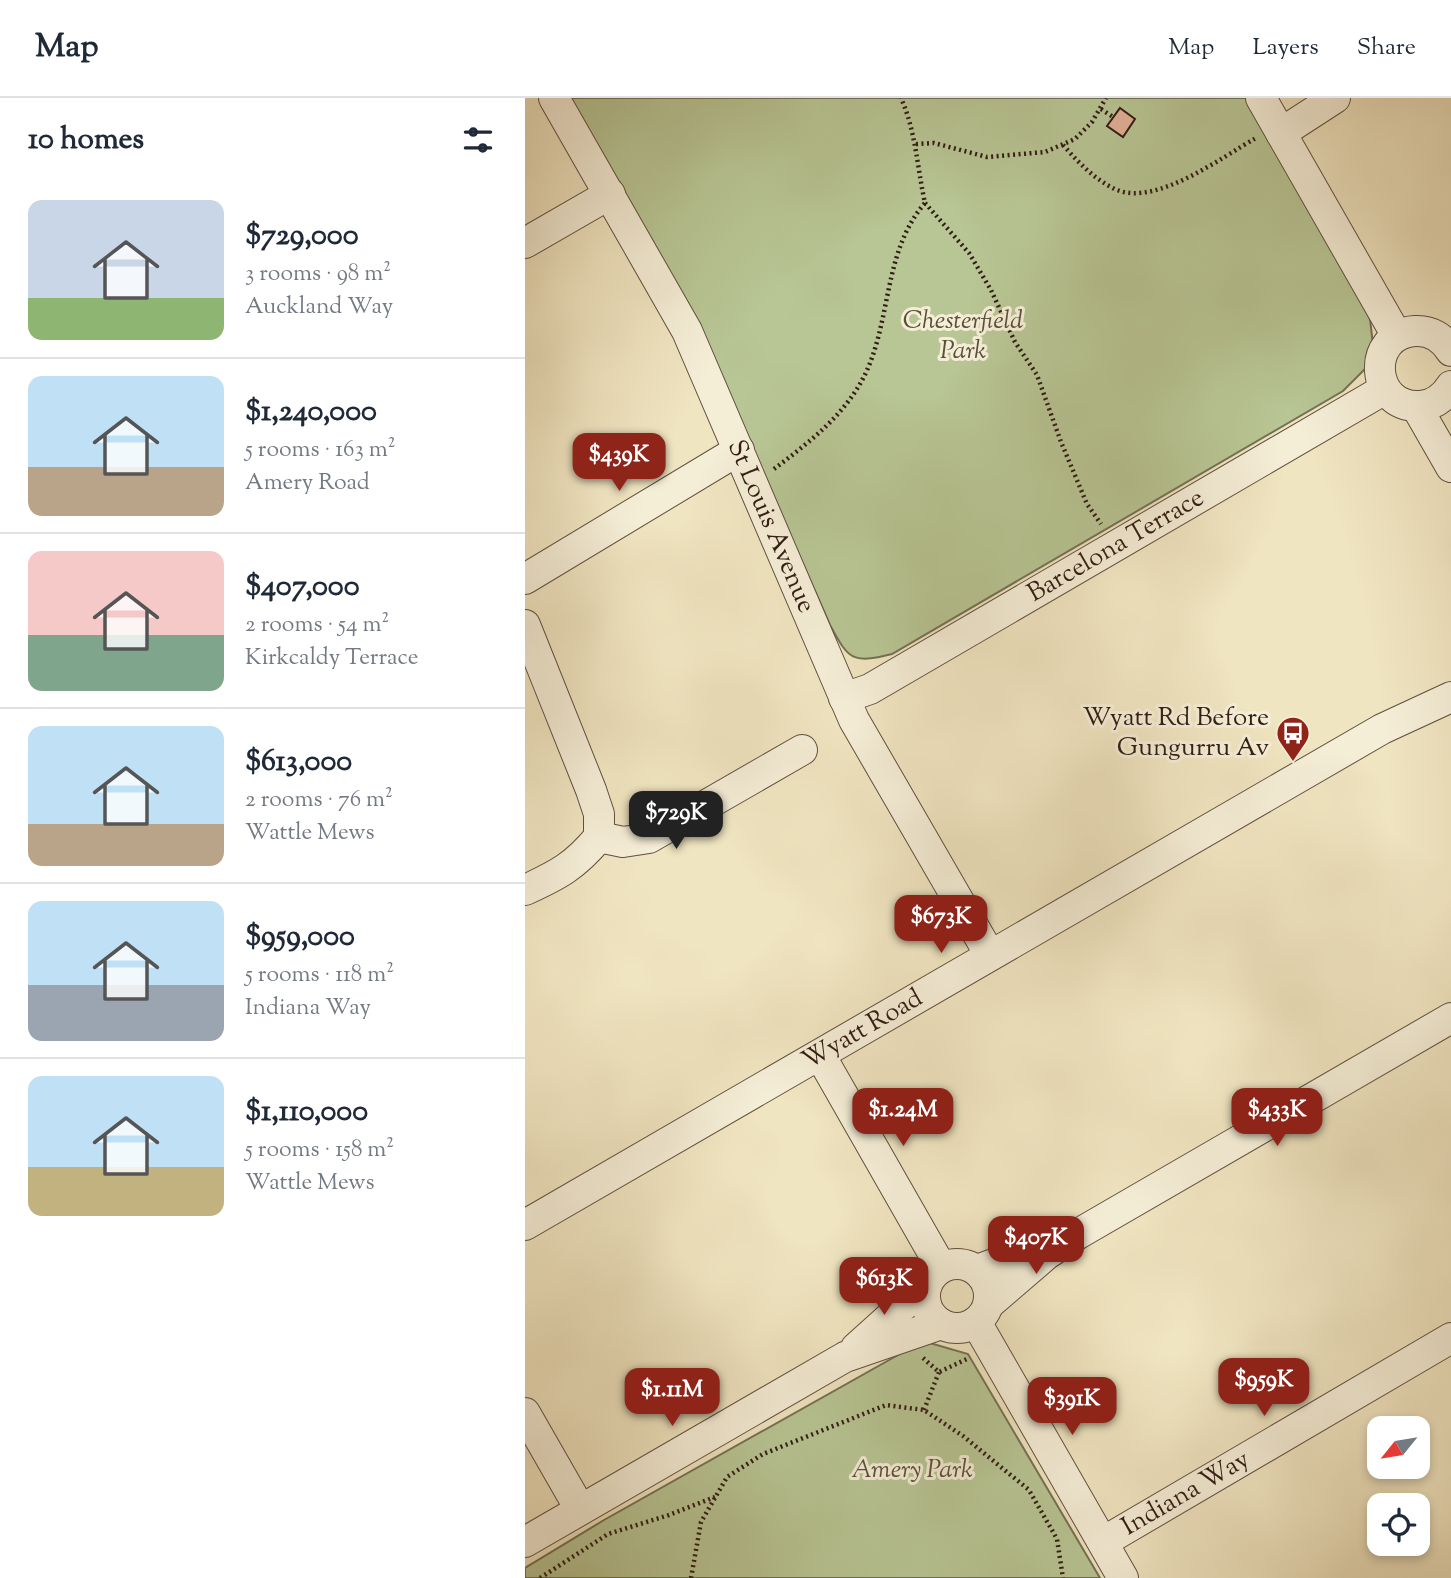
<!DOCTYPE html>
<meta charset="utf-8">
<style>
:root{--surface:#fff;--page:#f2f2f3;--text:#1f2937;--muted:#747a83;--line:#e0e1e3;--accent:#8f2418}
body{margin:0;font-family:"Sorts Mill Goudy",serif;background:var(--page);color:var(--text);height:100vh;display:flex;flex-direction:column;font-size:26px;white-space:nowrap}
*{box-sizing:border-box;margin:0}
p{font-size:23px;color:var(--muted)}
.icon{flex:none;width:38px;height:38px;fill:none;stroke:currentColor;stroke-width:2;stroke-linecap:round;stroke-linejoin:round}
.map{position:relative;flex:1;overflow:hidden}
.drawer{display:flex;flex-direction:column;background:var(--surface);width:525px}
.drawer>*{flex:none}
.needle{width:46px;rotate:240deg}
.buttons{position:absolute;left:842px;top:1318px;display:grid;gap:14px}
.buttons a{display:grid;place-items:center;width:63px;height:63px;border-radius:14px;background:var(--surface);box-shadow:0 4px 10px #0003;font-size:35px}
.price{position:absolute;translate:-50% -60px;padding:0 16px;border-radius:14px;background:var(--accent);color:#fff;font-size:23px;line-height:46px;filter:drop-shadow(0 2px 4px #0008)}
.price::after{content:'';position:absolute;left:50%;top:42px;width:21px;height:16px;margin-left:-10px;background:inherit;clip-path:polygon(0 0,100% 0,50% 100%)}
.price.current{background:#222;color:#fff}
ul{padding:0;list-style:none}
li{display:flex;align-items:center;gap:21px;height:175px;padding:0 28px}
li+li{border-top:2px solid var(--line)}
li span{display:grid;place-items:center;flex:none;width:196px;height:140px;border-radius:14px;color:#555}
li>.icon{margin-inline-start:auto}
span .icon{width:84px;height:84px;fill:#fffc;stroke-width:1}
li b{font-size:30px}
h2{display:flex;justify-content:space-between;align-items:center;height:84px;padding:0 28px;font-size:30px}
header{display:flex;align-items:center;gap:42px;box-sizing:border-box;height:98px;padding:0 35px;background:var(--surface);border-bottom:2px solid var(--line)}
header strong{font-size:33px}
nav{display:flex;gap:38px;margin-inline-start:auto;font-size:24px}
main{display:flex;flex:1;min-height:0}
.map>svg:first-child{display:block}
.green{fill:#b8c594;stroke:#747154;stroke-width:2}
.building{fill:#e1b098;stroke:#311d14;stroke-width:2}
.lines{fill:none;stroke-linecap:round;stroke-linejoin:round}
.minor-casing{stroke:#614f3f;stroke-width:32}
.path{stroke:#311d14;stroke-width:4.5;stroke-dasharray:2 3.5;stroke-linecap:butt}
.minor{stroke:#f5eed7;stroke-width:30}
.labels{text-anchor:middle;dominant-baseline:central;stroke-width:6;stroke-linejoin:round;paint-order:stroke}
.park-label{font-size:26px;font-style:italic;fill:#5a4f3a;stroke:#f5eed7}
.street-label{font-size:26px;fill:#311d14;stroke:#f5eed7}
.poi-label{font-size:26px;fill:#311d14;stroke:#f5eed7;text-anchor:end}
</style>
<header>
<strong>Map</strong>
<nav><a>Map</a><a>Layers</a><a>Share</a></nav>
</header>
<main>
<section class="drawer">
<h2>10 homes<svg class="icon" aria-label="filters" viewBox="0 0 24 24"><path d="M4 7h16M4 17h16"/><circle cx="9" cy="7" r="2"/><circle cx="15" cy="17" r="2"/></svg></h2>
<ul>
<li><span style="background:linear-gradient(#c9d6e8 70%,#8fb573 0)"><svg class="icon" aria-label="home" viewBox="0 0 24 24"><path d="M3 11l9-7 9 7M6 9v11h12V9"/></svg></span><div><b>$729,000</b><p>3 rooms · 98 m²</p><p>Auckland Way</p></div></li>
<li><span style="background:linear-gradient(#bfe0f5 65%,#b9a48a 0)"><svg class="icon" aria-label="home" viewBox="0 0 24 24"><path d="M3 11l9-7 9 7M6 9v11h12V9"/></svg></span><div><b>$1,240,000</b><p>5 rooms · 163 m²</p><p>Amery Road</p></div></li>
<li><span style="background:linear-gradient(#f6c9c9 60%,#7fa58c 0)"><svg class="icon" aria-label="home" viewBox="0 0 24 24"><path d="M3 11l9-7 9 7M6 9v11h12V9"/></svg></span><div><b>$407,000</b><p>2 rooms · 54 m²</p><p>Kirkcaldy Terrace</p></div></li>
<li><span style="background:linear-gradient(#bfe0f5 70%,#b9a48a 0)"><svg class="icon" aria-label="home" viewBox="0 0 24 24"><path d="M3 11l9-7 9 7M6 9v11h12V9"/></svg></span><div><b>$613,000</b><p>2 rooms · 76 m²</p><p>Wattle Mews</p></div></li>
<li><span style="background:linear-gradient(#bfe0f5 60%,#9aa5b1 0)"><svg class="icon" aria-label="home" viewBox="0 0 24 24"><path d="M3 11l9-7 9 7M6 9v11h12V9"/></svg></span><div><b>$959,000</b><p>5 rooms · 118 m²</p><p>Indiana Way</p></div></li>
<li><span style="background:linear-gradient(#bfe0f5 65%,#c2b280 0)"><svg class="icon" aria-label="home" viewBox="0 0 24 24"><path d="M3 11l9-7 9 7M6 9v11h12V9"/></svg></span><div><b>$1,110,000</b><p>5 rooms · 158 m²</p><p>Wattle Mews</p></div></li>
</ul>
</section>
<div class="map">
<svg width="926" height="1480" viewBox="0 0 926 1480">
<rect width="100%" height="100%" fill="#f0e5c1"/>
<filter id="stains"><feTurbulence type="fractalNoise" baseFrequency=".00286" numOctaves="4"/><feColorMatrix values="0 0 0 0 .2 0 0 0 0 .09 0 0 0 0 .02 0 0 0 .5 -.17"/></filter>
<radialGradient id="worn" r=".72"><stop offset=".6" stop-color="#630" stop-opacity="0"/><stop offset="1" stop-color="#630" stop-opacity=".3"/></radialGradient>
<g class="green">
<path d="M42,0h680l96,166 27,55 3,26 -7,23 -23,23 -451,263c-40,10 -43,6 -62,-29l-134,-303z"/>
<polygon points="398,1243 443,1256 575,1480 0,1480 0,1470 79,1422"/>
</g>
<polygon class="building" points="595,10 610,21 598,39 582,28"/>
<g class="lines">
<defs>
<g id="minor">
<path id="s1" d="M29,0l133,233 167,389 136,235"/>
<polyline points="736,0 872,238"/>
<polyline points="756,35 810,0"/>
<polyline points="0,145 85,96"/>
<path d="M926,253c-8,-13 -20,-21 -36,-20 -50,3 -45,78 5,75 14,-1 24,-9 31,-20"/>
<polyline points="891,308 926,369"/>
<polyline points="0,481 214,352"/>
<polyline points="0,527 66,692 74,716 74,739"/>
<path id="s2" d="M319,600l26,-9 515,-300"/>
<path d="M0,792c33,-15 50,-24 74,-53l24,5 26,-4 153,-88"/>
<polyline points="295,957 416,1169"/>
<path id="s3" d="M0,1127l857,-496 69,-32"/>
<circle cx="432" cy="1198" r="32"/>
<polyline points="452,1172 523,1146"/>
<polyline points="464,1206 522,1156 553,1136 926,920"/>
<polyline points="451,1224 598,1480"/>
<polyline points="331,1250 402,1186"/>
<polyline points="0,1315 55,1411"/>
<polyline points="0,1444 320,1259 416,1226"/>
<path id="s4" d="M578,1444l348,-204"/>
</g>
</defs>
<use href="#minor" class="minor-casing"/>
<g class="path">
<polyline points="576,11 588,19"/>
<polyline points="391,46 409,45 462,59 520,54 550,41 567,24 581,0"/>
<path d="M538,47c16,18 32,35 54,45 40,16 105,-33 139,-52"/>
<polyline points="400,105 444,155 466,192 490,244 512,277 536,344 562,406 576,426"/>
<path d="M249,371c37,-28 75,-57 94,-101 23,-54 17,-119 57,-165 -8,-36 -9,-71 -24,-105"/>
<polyline points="398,1260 414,1274 444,1260"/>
<polyline points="399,1312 414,1274"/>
<polyline points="15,1480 83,1436 144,1417 190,1399"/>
<polyline points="166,1480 176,1424 202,1379 238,1356 361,1307 399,1312 438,1338 504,1392 532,1441 538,1480"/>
</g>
<use href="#minor" class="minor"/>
</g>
<defs>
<symbol id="bus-pin" viewBox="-11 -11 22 30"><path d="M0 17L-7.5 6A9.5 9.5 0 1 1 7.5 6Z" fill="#8f2418" stroke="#f5eed7"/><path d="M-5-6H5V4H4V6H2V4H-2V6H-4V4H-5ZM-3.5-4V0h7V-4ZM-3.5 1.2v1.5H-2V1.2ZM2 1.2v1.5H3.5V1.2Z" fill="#fff"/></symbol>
</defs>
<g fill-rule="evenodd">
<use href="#bus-pin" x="749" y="616" width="38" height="52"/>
</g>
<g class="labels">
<g class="park-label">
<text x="438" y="223">Chesterfield<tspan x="438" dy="30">Park</tspan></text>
<text x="387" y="1372">Amery Park</text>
</g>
<g class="street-label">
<text stroke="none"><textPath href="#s1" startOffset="481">St Louis Avenue</textPath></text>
<text stroke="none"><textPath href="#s2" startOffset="312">Barcelona Terrace</textPath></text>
<text stroke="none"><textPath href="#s3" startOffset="390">Wyatt Road</textPath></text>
<text stroke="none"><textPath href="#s4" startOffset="96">Indiana Way</textPath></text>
</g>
<g class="poi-label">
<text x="744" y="620">Wyatt Rd Before<tspan x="744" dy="30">Gungurru Av</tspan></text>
</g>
</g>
<rect width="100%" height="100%" filter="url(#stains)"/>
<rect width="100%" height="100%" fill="url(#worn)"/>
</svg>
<div class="buttons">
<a><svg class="needle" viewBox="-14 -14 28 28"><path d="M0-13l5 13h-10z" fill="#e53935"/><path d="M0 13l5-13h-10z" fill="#747a83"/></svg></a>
<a><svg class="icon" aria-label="locate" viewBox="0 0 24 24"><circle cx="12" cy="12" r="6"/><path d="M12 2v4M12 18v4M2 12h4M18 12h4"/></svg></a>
</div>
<b class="price" style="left:94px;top:395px">$439K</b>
<b class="price current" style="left:151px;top:753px">$729K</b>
<b class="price" style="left:416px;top:857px">$673K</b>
<b class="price" style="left:378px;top:1050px">$1.24M</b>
<b class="price" style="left:752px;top:1050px">$433K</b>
<b class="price" style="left:511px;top:1178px">$407K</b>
<b class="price" style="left:359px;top:1219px">$613K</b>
<b class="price" style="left:739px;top:1320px">$959K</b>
<b class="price" style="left:147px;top:1330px">$1.11M</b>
<b class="price" style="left:547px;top:1339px">$391K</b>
</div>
</main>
